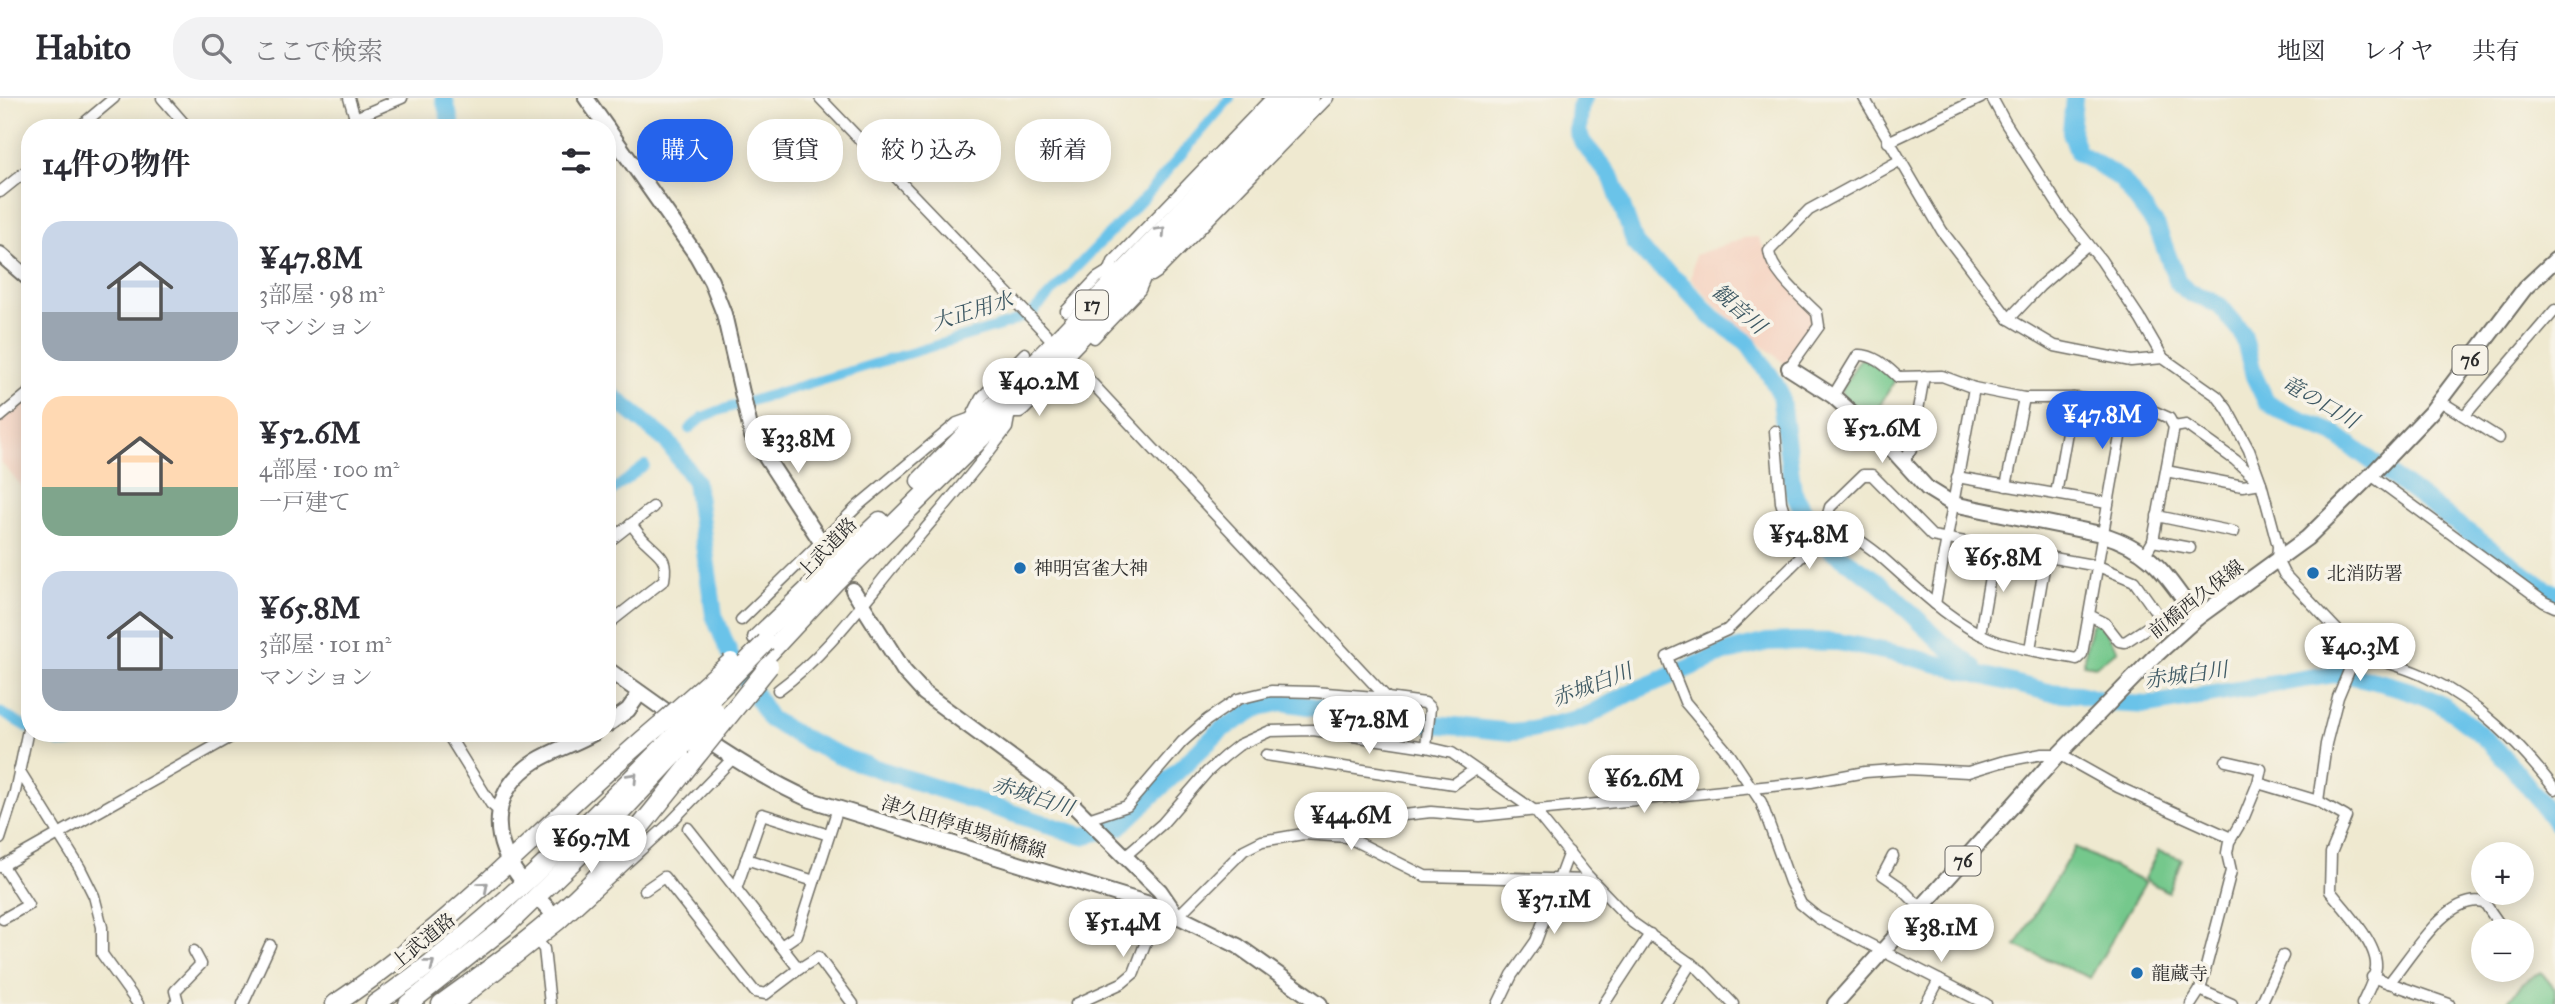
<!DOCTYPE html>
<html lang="ja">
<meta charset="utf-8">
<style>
:root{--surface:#fff;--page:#f2f2f3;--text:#2b2b33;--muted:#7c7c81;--line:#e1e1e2;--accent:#2563eb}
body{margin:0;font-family:"IM FELL Great Primer","Noto Serif JP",serif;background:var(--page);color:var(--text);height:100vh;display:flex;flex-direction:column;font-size:26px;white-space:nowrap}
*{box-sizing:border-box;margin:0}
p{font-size:23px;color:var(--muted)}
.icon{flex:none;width:38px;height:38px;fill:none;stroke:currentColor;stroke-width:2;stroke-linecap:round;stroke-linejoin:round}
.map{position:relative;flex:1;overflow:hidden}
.drawer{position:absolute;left:21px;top:21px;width:595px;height:623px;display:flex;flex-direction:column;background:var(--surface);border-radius:28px;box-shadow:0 4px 18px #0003}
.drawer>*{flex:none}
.guide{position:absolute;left:637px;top:21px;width:665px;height:63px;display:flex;gap:14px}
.controls{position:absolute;left:2471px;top:744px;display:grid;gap:14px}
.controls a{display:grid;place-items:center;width:63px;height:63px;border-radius:50%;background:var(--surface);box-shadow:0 4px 18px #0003;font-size:35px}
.price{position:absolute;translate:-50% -60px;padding:0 16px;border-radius:24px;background:#fff;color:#222;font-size:23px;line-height:46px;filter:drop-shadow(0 2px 4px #0008)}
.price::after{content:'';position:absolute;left:50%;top:42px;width:21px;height:16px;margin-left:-10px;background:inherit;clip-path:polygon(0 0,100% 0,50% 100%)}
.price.on{background:var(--accent);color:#fff}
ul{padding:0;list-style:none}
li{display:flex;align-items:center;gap:21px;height:175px;padding:0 21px}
li span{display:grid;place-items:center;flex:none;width:196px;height:140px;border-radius:21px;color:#555}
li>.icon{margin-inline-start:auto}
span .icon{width:84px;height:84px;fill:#fffc;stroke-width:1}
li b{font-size:30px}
h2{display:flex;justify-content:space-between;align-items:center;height:84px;padding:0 21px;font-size:30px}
.tag{padding:0 24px;border-radius:28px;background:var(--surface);box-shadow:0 4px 18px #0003;font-size:24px;line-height:63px}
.tag.on{background:var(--accent);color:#fff}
header{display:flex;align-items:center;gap:42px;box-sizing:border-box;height:98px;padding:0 35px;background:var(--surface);border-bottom:2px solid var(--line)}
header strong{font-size:33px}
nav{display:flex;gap:38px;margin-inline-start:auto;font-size:24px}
.search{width:490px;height:63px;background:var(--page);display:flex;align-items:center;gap:18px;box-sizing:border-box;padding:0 24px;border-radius:28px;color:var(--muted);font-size:26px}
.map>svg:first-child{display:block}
.built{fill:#f5d3c1}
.green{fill:#74c88c;stroke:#507a5c;stroke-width:2}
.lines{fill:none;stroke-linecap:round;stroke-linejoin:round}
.canal{stroke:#6bc3e9;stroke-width:10}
.river{stroke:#6bc3e9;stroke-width:18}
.street-casing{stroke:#706e65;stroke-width:13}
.secondary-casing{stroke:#706e65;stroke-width:18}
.primary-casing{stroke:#706e65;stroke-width:18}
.highway-casing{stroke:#706e65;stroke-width:21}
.street{stroke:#fff;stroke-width:10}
.secondary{stroke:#fff;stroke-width:14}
.primary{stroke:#fff;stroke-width:14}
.highway{stroke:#fff;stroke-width:18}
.highway-bridge-casing{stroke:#706e65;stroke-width:21;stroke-linecap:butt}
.highway-bridge{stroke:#fff;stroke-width:18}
.oneway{stroke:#a0a0a0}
.poi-dot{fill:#1f6fb2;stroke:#f7f3e8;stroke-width:2.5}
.labels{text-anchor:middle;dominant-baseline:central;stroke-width:7;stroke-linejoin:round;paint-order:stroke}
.shield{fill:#f7f3e8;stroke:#686764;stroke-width:2}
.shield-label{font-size:18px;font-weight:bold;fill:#2b2b2b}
.street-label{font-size:19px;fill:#2b2b2b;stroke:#f7f3e8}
.poi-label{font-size:19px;fill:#2b2b2b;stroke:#f7f3e8;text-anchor:start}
.water-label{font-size:21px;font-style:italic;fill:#3e5964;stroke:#f7f3e8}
</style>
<header>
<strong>Habito</strong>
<div class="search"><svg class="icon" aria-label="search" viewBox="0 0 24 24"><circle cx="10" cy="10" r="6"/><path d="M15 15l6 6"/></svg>ここで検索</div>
<nav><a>地図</a><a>レイヤ</a><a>共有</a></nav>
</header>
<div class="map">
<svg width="2555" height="906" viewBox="0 0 2555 906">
<rect width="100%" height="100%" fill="#f7f3e8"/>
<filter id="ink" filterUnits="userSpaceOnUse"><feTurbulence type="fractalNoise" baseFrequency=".0143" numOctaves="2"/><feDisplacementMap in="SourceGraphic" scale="14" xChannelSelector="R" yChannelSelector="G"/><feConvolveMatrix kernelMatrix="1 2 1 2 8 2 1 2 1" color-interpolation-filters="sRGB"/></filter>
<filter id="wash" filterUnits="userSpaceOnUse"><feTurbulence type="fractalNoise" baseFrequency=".00686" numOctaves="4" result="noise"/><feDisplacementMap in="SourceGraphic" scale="28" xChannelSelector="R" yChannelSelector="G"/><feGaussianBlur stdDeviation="1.57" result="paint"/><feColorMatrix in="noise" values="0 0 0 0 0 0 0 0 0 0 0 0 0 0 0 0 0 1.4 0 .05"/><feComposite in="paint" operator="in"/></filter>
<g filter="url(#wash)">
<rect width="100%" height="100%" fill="#efe9d0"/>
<g class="built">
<polygon points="1758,139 1765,152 1815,217 1816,224 1785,266 1722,214 1691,181 1695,157 1744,140"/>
<polygon points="30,297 30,398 0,363 0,322"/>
</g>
<g class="green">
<polygon points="1865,260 1895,282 1880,307 1868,319 1844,300 1841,293 1859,262"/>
<polygon points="2096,524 2102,528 2118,552 2096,568 2083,566 2091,527"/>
<polygon points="2075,749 2145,785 2090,880 2016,848"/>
<polygon points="2158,753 2182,761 2168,794 2144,781"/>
<path d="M2541,874l14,17v15h-49c10,-14 19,-25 35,-32z"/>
</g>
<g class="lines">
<g class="canal">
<polyline points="689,331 703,319 721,312 1010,225 1032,215 1144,100 1230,0"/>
<polyline points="607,397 645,367"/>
<polyline points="0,614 30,631"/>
<path d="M36,635c23,13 35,15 57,0"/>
</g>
<g class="river">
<polyline points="444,0 452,30"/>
<polyline points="1584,0 1580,10 1578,34 1583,45 1612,80 1635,145 1648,159 1683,188 1712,219 1747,244 1771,279 1780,295 1793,393 1799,405 1830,451 1880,485 1939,542 1974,570"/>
<polyline points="2074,0 2071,34 2078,54 2122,82 2157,129 2178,185 2190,195 2205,200 2220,208 2243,236 2254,278 2266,303 2282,314 2335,336 2545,491 2555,495"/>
<path d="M607,294l60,49 28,40 19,134 16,40 40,64 38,22 40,18 234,77 37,-9 103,-98 38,-22 23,-5 124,19 104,11 20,-2 54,-13 47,-25 92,-39 43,-11 28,-1 43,1 61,12 149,38 30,2 34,9 36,2 192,-32c31,7 71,15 98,30 50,29 84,74 117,119"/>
</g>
</g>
</g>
<g filter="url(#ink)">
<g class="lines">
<defs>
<g id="street">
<polyline points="162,0 188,30"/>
<polyline points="349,0 358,30"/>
<polyline points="820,0 1031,220 1387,600"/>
<polyline points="1864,0 1942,133 2009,221 2055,248 2131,263 2163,260"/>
<path d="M1992,0l13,24 59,92 37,46 40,60 22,38 54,38 10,13 22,41 12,33 17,63 -1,14 7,14 71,75 1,5c24,6 50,13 72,24 52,25 92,67 127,111"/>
<polyline points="78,30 114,0"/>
<polyline points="343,30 355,20 402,0"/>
<polyline points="1888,44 1981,0"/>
<polyline points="0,94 30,70"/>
<polyline points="1142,176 1152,178 1158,174 1328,0"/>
<polyline points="1116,181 1110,172 1113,164 1271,0"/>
<polyline points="1066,213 1097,180 1110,172"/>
<polyline points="2009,221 2040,188 2088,146"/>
<polyline points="1094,240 1140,192 1146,178"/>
<path d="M1789,270l30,-42 -2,-13c-15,-15 -46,-41 -48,-62l40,-41 90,-49"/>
<path d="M1833,298l25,-41c16,-1 29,12 40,22l44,-1 32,12 50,10h53l74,12 18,8 5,9 -21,114 -7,12"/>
<polyline points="2440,303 2499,340"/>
<polyline points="1008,315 1020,315 1024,312 1053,283"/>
<polyline points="2465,317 2555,212"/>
<polyline points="0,319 30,294"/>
<polyline points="971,320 981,300 1025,255"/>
<polyline points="2174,329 2186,327 2235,362 2260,385"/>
<polyline points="1775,333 1781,404 1789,430 1808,452 1727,532 1667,559 1685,604 1730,657 1761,704 1790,784 1801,806 1818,820 1986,906"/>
<polyline points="1903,364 1911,351 1924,278"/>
<polyline points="2166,373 2243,388 2261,385"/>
<polyline points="2371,377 2544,504 2555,509"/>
<polyline points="1957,379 2107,405"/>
<polyline points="2006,388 2024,300"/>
<polyline points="2056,396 2073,300"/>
<polyline points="2157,418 2234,434"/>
<polyline points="2153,443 2190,450"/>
<polyline points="607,445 653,409"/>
<polyline points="1935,506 1974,290"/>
<path d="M2089,517l16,8 14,18 6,1 32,-21 2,-5 -25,-35 -36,-15 -166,-30 -60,-61h-9l-33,32 -2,7c14,17 33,26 50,40 36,31 71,68 115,86 26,10 57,13 84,19l5,-5c15,-83 28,-166 44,-249"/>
<polyline points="741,522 860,406 957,325 971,320 981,321"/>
<path d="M608,526l56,-44c4,-23 -4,-24 -18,-38 -6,-5 -10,-12 -15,-18"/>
<polyline points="1980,536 1995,450"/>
<polyline points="2030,551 2046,459"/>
<path d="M778,592c44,-32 79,-79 113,-121 39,-46 80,-92 116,-141l2,-11 -1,-4"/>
<polyline points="447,635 491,706 499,713"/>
<polyline points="1266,657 1454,686 1474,672"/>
<polyline points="2226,663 2261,671 2258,685"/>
<polyline points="19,672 80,770 94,798 102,829 102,856 138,906"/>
<polyline points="2318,703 2326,646 2338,599 2356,556"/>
<polyline points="1088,721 1127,708 1182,644 1207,622 1238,601 1271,593 1314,594 1387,600 1425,605 1430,610 1426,649"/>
<polyline points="688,730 781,848 797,837 838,710"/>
<polyline points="1347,739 1425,778 1591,782"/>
<polyline points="0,741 15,694 30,622"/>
<polyline points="1125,758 1162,726 1207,674 1225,658 1239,647 1270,633 1313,632 1426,649 1452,655 1535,713 1587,777 1633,825 1700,872 1733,906"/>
<polyline points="1893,758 1883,777 1899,788 1921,810"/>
<polyline points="746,761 814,783"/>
<polyline points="0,769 238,635"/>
<polyline points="736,791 762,716 829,737"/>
<polyline points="645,792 664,779 755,894 766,896 799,871"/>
<polyline points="1178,818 1244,752 1262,743 1303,736 1347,739 1356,733 1386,719 1431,714 1480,718 1811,684 1865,674 1907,671 1968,674 2001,664 2042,656 2059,656 2118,689 2231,740"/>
<polyline points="3,821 28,807 3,768"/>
<polyline points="539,845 544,851 550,906"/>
<polyline points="781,848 799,871 818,859 853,906"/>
<polyline points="2372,879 2449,906"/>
<path d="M2389,885c21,-24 57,-90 95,-81l20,29"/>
<polyline points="2200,892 2232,906"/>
<polyline points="174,906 178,904 175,893 201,866 194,853"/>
<polyline points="243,906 270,847"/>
<polyline points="459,906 560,826 669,726 733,660"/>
<polyline points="1076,906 1122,885 1134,875 1159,809"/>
<polyline points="1498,906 1512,877 1536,843 1569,754"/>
<polyline points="1604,906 1650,836"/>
<polyline points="1665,906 1691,865"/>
<polyline points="1926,906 1939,882"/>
<path d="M2191,906l9,-14 31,-119 -4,-18 2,-11 15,-25 14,-34 60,18 28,16 -15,36 -1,38c14,17 48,53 46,76 -1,12 -9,26 -14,37"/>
<polyline points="2261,906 2283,858"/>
</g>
<g id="secondary">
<polyline points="586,0 607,30"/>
<polyline points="607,30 697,158 711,183 724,216 752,338 827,453"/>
<polyline points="0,156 30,182"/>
<path d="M1789,270l44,28 55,49 39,43 26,16 148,30c53,16 65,42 96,84"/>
<polyline points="853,492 904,573 924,595 1064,698 1160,793 1175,815"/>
<polyline points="607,571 680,623"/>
<polyline points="607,627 628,612 640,595"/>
<path d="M702,639c35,24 70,46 109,63l348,107 79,39 82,58"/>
<path d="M520,780c-31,-40 -30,-88 16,-117 18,-11 39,-17 58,-28"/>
<polyline points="539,801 555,818"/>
</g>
<polyline id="primary" points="1835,906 2059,656 2155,558 2197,520 2307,440 2373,375 2431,314 2525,190 2555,162"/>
<g id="highway">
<polyline points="920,383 1131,166 1288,0"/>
<polyline points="757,540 880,423"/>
<polyline points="767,557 834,485 1030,292 1310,0"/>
<path d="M335,906c120,-80 216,-187 325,-279"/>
<path d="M375,906c111,-76 205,-173 299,-268"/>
<polyline points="408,906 505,829 591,746 682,649"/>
<path d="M441,906c52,-37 106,-76 151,-122 38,-40 72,-85 107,-129"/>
</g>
</defs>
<use href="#street" class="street-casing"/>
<use href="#secondary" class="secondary-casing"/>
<use href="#primary" class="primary-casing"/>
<use href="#highway" class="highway-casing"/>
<use href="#street" class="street"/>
<use href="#secondary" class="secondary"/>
<use href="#primary" class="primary"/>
<use href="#highway" class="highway"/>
<defs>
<g id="highway-bridge">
<polyline points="660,627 731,564"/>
<polyline points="674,638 766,544"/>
<polyline points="682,649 715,613"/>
<polyline points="699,655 769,568"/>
</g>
</defs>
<use href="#highway-bridge" class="highway-bridge-casing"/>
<use href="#highway-bridge" class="highway-bridge"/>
</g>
<defs><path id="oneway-chevron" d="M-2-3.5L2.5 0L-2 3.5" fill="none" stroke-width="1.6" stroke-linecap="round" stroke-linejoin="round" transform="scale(1.75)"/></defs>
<g class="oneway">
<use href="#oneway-chevron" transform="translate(1161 133) rotate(-47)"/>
<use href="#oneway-chevron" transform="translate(633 679) rotate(-46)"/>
<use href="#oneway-chevron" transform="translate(484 788) rotate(-41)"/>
<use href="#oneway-chevron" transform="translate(430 866) rotate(-38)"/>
</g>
</g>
<g class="poi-dot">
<circle cx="1020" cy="470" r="7"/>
<circle cx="2313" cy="475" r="7"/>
<circle cx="2137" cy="875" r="7"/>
</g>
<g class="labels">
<g class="shield">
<rect x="1076" y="192.5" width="32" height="29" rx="5"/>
<rect x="2452.5" y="247.5" width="35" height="29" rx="5"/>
<rect x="1945.5" y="748.5" width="35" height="29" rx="5"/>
</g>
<g class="shield-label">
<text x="1092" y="207">17</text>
<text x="2470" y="262">76</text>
<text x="1963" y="763">76</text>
</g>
<g class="street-label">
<text transform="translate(827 450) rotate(-46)">上武道路</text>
<text transform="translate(2196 501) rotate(-38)">前橋西久保線</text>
<text transform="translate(964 729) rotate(17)">津久田停車場前橋線</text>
<text transform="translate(423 843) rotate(-39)">上武道路</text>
</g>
<g class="poi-label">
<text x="1034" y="470">神明宮雀大神</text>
<text x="2327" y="475">北消防署</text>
<text x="2151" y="875">龍蔵寺</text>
</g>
<g class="water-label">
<text transform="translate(1739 211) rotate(41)">観音川</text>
<text transform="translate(972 213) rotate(-17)">大正用水</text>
<text transform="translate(2320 304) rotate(30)">竜の口川</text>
<text transform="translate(2186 577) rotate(-8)">赤城白川</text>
<text transform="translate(1592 587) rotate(-21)">赤城白川</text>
<text transform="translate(1033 698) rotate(18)">赤城白川</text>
</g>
</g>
</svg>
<div class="controls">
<a>+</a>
<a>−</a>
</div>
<b class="price" style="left:1039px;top:320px">¥40.2M</b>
<b class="price on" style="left:2102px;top:353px">¥47.8M</b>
<b class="price" style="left:1882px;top:367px">¥52.6M</b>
<b class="price" style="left:798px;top:377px">¥33.8M</b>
<b class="price" style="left:1809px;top:473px">¥54.8M</b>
<b class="price" style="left:2003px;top:496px">¥65.8M</b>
<b class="price" style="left:2360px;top:585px">¥40.3M</b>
<b class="price" style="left:1369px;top:658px">¥72.8M</b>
<b class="price" style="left:1644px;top:717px">¥62.6M</b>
<b class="price" style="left:1351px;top:754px">¥44.6M</b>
<b class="price" style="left:591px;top:777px">¥69.7M</b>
<b class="price" style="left:1554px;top:838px">¥37.1M</b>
<b class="price" style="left:1123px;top:861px">¥51.4M</b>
<b class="price" style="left:1941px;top:866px">¥38.1M</b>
<div class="guide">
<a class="tag on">購入</a>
<a class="tag">賃貸</a>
<a class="tag">絞り込み</a>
<a class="tag">新着</a>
</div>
<section class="drawer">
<h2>14件の物件<svg class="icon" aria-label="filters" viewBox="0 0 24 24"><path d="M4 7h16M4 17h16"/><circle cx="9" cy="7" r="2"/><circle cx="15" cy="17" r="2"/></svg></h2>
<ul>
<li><span style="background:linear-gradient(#c9d6e8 65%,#9aa5b1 0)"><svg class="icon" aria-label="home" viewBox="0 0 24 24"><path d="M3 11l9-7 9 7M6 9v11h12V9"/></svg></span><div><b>¥47.8M</b><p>3部屋 · 98 m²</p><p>マンション</p></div></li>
<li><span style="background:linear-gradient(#ffd9b3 65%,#7fa58c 0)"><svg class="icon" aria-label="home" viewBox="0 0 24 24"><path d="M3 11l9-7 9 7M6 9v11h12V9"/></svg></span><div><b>¥52.6M</b><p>4部屋 · 100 m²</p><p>一戸建て</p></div></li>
<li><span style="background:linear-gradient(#c9d6e8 70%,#9aa5b1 0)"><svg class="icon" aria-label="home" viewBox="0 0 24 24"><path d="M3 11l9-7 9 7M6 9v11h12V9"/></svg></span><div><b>¥65.8M</b><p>3部屋 · 101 m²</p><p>マンション</p></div></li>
</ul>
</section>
</div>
